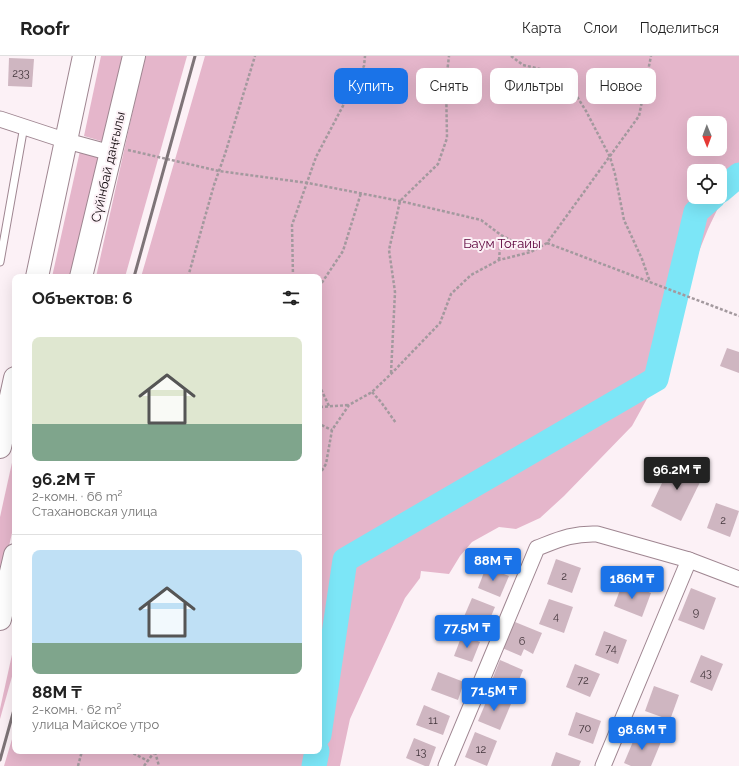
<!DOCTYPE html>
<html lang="ru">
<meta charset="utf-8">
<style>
:root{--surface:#fff;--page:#f2f2f2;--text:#222;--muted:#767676;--line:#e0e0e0;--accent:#1a73e8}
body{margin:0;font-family:Raleway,sans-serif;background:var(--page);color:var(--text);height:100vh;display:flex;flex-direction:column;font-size:15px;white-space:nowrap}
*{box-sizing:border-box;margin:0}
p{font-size:13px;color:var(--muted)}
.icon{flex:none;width:22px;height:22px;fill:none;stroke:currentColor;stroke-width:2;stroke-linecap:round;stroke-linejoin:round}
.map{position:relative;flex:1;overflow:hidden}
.sheet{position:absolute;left:12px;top:218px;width:310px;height:480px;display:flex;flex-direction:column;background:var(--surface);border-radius:8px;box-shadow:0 4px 16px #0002}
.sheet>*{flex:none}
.hud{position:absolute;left:334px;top:12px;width:345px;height:36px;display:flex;gap:8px}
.needle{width:26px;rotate:179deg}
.fabs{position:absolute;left:687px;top:60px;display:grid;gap:8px}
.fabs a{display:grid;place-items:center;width:40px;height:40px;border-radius:8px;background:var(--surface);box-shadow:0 4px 16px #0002;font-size:20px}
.price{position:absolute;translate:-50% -34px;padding:0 9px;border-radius:4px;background:var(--accent);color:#fff;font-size:13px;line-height:26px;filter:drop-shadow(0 1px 2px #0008)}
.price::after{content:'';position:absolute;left:50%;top:24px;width:12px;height:9px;margin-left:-6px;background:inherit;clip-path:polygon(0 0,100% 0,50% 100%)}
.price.active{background:#222;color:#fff}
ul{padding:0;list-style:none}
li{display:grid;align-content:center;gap:8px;height:212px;padding:0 20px}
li+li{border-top:1px solid var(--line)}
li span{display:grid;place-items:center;height:124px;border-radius:8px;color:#555}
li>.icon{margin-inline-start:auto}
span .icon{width:72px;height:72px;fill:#fffc;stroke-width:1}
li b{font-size:17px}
h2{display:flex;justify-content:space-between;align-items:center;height:48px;padding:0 20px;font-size:17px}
.chip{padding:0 14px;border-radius:8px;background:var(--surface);box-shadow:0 4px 16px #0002;font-size:14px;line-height:36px}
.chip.active{background:var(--accent);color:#fff}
header{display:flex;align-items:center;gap:24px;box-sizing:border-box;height:56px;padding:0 20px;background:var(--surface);border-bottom:1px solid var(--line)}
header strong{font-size:19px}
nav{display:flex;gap:22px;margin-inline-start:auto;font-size:14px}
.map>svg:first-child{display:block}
.green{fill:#e5b6cb;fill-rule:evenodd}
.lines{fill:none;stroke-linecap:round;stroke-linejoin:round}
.river{stroke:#7ce6f7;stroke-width:25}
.building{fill:#cfb6c1}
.service-casing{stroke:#9f8691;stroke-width:9}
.minor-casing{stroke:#9f8691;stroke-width:17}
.primary-casing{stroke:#9f8691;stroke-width:24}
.path{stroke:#a3999e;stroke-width:2.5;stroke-dasharray:3 2;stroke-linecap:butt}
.service{stroke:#fff;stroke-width:7}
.minor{stroke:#fff;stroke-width:15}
.primary{stroke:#fff;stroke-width:22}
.rail{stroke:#7e7478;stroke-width:3}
.labels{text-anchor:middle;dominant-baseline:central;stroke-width:4;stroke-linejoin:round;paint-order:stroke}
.number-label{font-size:11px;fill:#42353b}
.street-label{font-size:13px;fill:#130a0e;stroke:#fcf1f6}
.park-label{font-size:13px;fill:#5b003a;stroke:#fcf1f6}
</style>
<header>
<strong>Roofr</strong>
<nav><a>Карта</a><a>Слои</a><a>Поделиться</a></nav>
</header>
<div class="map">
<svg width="739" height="710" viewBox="0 0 739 710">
<rect width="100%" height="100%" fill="#fcf1f6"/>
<g class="green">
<polygon points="101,0 122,0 104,86 84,80"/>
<polygon points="145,0 187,0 125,221 96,221"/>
<path d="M205,0h534v108l-31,65 -44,109 -10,48 -22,40 -68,70 -24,22 -24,11 -17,-2 -27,15 -12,14 -11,18 -28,-3 -1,7 -15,20 -55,121 -10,47h-336l11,-37v22h304v-474h-178zM694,67h26v26h-26zM694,115h26v26h-26z"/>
<polygon points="80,95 99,100 71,221 52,221"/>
<polygon points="15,393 15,464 0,529 0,461"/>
<polygon points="15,585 15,610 0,663 0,653"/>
</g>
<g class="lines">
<g class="river">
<polyline points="720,135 739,119"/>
<polyline points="319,679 345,504 656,323 696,156 713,141"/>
<polyline points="314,710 317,695"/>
</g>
</g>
<g class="building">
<polygon points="9,2 34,3 32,31 8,30"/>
<polygon points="727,292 739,296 739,317 720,310"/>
<polygon points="672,406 703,420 681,465 651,450"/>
<polygon points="716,447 739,455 730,481 707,472"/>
<polygon points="556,503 581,512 572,537 547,528"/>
<polygon points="486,511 509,520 500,541 478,532"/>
<polygon points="623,526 651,537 642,561 614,550"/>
<polygon points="691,532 716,542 704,574 678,564"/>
<polygon points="472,542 495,551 486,572 463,563"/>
<polygon points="549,543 573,551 564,577 539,568"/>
<polygon points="515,566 542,577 533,598 524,593 521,600 502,592"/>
<polygon points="604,575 627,584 618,608 595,599"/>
<polygon points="462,579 480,586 472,606 454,600"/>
<polygon points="701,599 723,608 712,635 690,626"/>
<polygon points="500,604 523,614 513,639 490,629"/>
<polygon points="575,608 600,618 590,641 566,631"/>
<polygon points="438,616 464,626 458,644 431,634"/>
<polygon points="654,630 679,639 670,664 645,655"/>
<polygon points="489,639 511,648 500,674 478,665"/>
<polygon points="424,649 450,660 443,679 416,669"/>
<polygon points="576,656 601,665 593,688 568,679"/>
<polygon points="475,676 497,685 487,710 465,701"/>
<polygon points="637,676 661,686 651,710 631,710 624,707"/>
<polygon points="414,682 436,691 429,710 425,710 406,702"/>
<polygon points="556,696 581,705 579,710 551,710"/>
</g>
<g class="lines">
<defs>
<polyline id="service" points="0,206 24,70"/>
<g id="minor">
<polyline points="0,63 67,85 111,97"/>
<path d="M446,710l91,-218c21,-8 36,-15 60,-14l92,26 50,19"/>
<polyline points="603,710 689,504"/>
</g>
<g id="primary">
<polyline points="37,221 84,0"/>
<polyline points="81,221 134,0"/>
<polyline points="0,391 15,322"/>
<polyline points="0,563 15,499"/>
</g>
</defs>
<use href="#service" class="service-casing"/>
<use href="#minor" class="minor-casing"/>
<use href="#primary" class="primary-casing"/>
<g class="path">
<polyline points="511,0 523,9 540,13 571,31 586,55 610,101 615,118 624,164 642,203 650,226"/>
<polyline points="128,94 219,115 308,127 400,145 481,164 501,179 531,195"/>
<polyline points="547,187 739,260"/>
<polyline points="499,204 501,179"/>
<polyline points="188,221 214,129 225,98 255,0"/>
<polyline points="293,221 292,169 316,101 364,10 365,0"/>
<polyline points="319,231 343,195 361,137"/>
<polyline points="391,317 395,236 389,194 400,145 438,108 447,82 446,26 449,0"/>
<polyline points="319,329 329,350"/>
<polyline points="372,336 381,346 396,367"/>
<polyline points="320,351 349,349"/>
<polyline points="321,351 319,368 332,374"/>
<polyline points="319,419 326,408 332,374 349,349 372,336 391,318 440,267 451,238 471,219 499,204 531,196 547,187 639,60 651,0"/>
<polyline points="129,695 148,705"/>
<polyline points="149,695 152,699"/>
<polyline points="155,696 159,710"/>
<polyline points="78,710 82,695"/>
<polyline points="144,710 155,695"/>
</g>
<use href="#service" class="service"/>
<use href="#minor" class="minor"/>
<use href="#primary" class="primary"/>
<g class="rail">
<polyline points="134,221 195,0"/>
<polyline points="0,704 15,650"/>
</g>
</g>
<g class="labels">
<g class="number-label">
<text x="21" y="17">233</text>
<text x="723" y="464">2</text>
<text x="564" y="520">2</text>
<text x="696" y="556">9</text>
<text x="556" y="560">4</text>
<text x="522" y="585">6</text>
<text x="611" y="592">74</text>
<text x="706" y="617">43</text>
<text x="583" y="624">72</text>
<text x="433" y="664">11</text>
<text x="585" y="672">70</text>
<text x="481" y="693">12</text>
<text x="421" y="696">13</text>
</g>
<g class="street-label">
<text transform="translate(108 111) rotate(-77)">Сүйінбай даңғылы</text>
</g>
<g class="park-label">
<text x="502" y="187">Баум Тоғайы</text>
</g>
</g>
</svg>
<div class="fabs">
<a><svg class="needle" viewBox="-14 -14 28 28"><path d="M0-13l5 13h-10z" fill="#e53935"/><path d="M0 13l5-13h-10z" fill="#767676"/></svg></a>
<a><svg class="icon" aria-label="locate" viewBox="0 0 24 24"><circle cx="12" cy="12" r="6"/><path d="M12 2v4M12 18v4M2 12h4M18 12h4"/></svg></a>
</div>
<b class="price active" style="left:677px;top:435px">96.2M ₸</b>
<b class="price" style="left:493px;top:526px">88M ₸</b>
<b class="price" style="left:632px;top:544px">186M ₸</b>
<b class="price" style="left:467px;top:593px">77.5M ₸</b>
<b class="price" style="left:494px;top:656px">71.5M ₸</b>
<b class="price" style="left:642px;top:695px">98.6M ₸</b>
<div class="hud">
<a class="chip active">Купить</a>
<a class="chip">Снять</a>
<a class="chip">Фильтры</a>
<a class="chip">Новое</a>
</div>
<section class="sheet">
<h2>Объектов: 6<svg class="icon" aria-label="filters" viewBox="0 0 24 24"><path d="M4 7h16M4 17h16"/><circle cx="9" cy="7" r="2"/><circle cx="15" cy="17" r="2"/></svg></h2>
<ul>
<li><span style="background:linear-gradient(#dfe7d0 70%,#7fa58c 0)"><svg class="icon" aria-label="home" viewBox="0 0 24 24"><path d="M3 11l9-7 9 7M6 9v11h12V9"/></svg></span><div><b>96.2M ₸</b><p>2-комн. · 66 m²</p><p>Стахановская улица</p></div></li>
<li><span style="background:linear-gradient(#bfe0f5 75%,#7fa58c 0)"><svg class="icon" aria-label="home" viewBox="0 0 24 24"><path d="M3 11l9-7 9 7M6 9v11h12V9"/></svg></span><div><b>88M ₸</b><p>2-комн. · 62 m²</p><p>улица Майское утро</p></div></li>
</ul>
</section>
</div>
